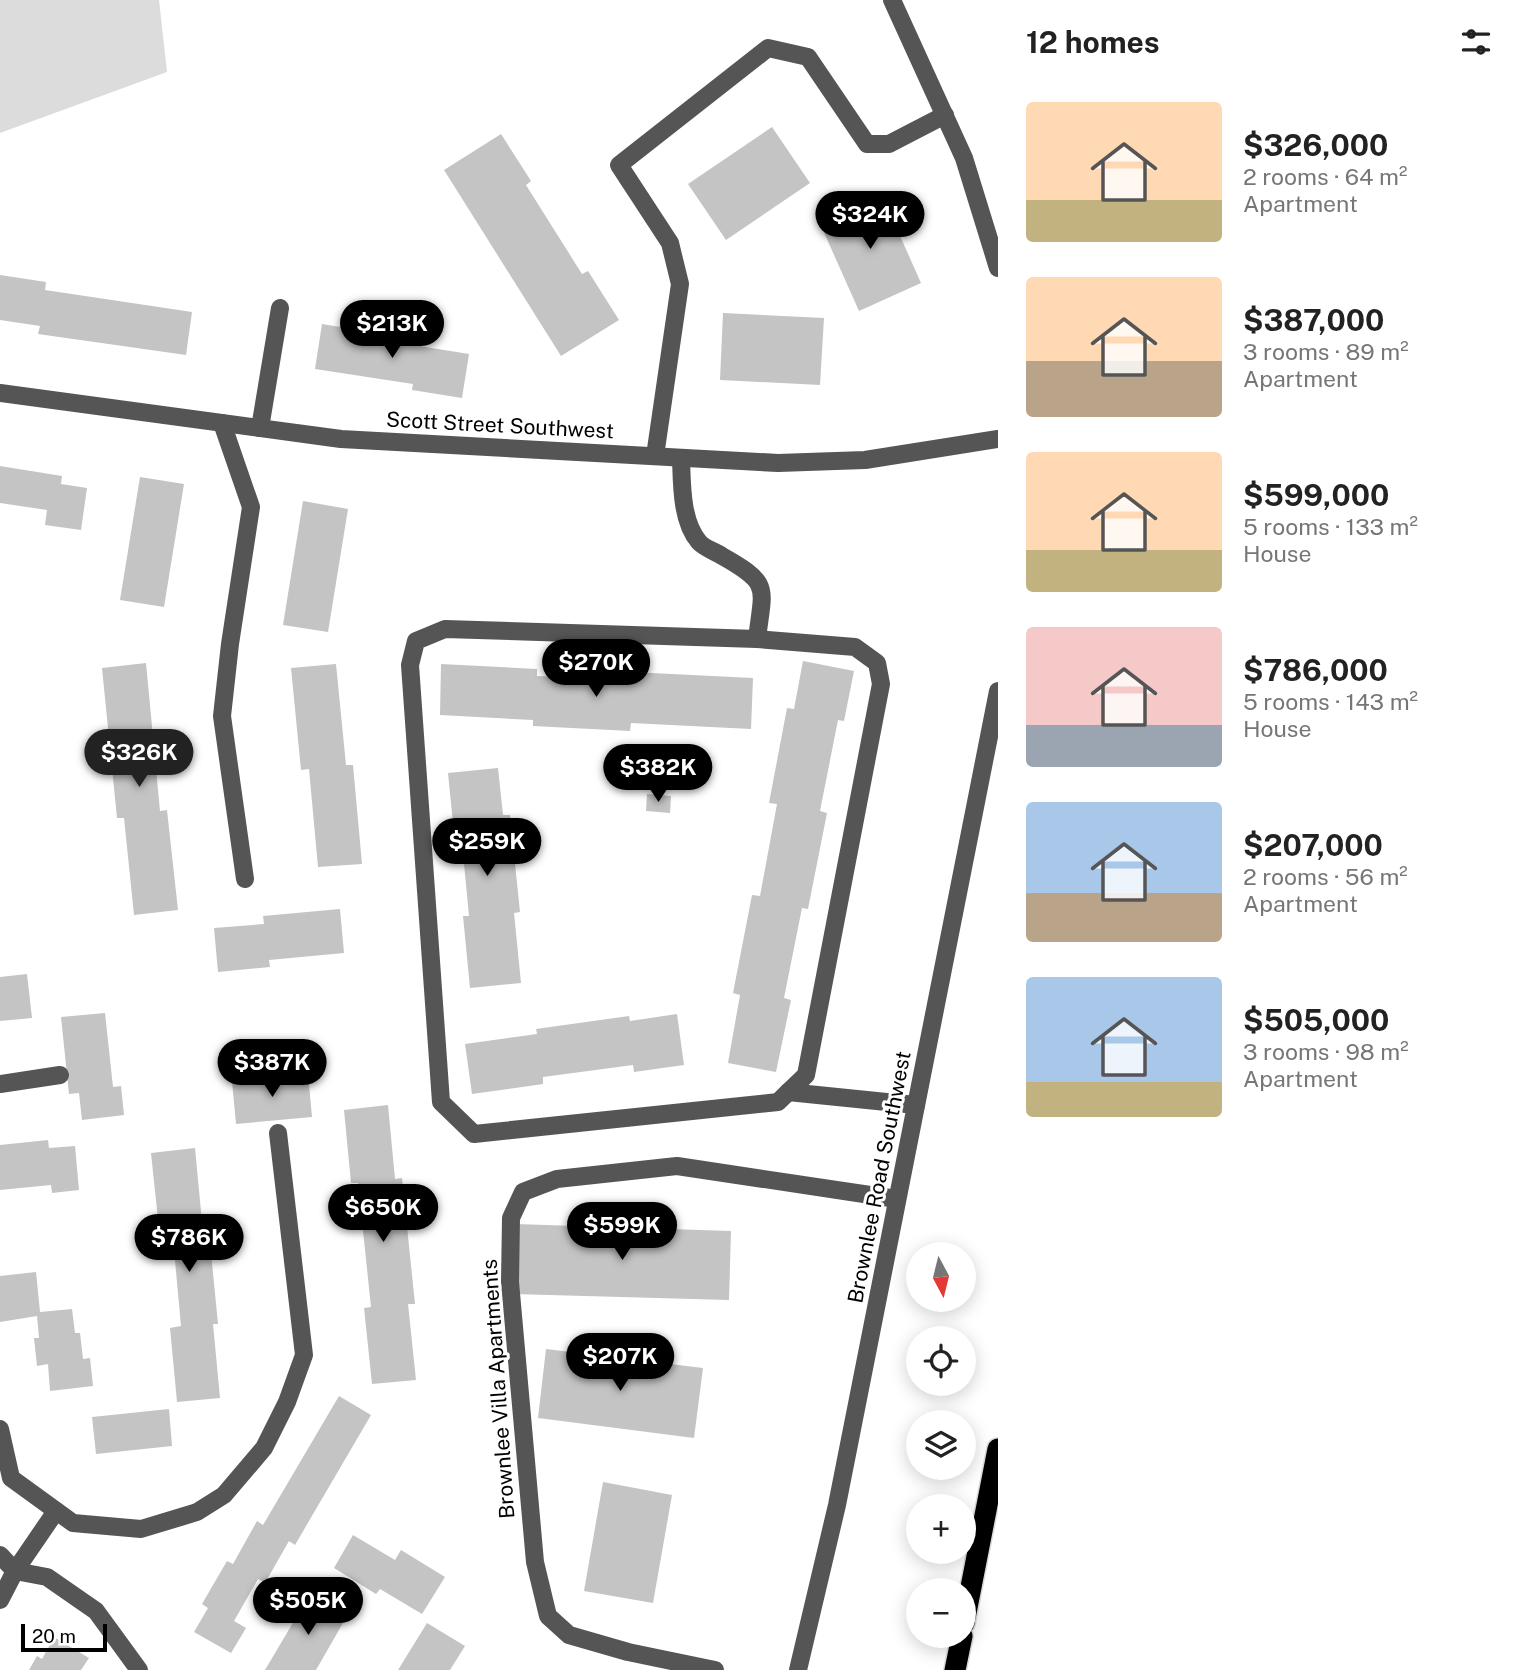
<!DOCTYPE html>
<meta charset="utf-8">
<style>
:root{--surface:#fff;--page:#f6f6f6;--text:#222;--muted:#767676;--accent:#000}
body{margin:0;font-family:"Public Sans",sans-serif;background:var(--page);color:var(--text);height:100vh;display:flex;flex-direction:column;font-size:26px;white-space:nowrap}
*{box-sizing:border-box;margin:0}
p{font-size:23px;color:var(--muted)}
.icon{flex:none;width:38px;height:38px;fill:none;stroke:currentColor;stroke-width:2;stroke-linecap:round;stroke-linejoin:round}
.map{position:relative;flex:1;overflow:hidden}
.sheet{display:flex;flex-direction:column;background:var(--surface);width:525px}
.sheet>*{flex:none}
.needle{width:46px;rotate:173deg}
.controls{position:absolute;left:906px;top:1242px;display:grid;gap:14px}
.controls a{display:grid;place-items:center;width:70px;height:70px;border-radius:50%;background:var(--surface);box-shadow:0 4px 18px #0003;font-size:35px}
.scale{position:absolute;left:21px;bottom:18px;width:86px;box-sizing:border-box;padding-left:7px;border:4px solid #000;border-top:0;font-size:19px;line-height:24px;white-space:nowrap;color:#000;-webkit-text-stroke:5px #fff;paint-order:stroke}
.price{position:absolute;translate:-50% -60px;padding:0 16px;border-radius:24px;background:var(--accent);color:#fff;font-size:23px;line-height:46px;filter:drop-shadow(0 2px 4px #0008)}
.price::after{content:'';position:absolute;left:50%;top:42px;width:21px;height:16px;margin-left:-10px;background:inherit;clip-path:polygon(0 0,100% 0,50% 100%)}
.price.active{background:#222;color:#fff}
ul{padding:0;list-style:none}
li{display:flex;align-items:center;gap:21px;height:175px;padding:0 28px}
li span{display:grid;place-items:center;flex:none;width:196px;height:140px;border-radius:7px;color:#555}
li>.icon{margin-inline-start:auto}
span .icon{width:84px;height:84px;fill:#fffc;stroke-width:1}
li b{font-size:30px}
h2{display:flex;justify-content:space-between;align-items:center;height:84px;padding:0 28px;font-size:30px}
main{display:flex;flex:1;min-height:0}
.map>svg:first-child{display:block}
.green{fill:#dcdcdc}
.building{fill:#c4c4c4}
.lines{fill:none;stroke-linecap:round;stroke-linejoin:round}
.highway-casing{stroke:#dbdbdb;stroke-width:24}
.minor{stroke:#555;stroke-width:18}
.highway{stroke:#000;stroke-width:21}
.labels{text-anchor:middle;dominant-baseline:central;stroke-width:6;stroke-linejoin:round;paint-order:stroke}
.street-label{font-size:21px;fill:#000;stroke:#fff}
</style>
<main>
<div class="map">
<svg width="998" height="1670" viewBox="0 0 998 1670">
<rect width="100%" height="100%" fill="#fff"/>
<polygon class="green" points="0,0 159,0 167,72 0,133"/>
<g class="building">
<polygon points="772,127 810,183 726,240 688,184"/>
<polygon points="501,134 531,181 526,185 582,274 588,271 619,320 561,356 444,170"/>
<polygon points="880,191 921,283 859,311 818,219"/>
<polygon points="0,275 46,282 45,290 192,312 186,355 38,334 40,326 0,320"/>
<polygon points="723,313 824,318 820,385 720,380"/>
<polygon points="322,324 420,340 419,346 469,354 462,398 412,390 413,384 315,369"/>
<polygon points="0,466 62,476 61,484 87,488 81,530 45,525 47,510 0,503"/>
<polygon points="140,477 184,484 164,607 120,600"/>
<polygon points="303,501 348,509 328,632 283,625"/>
<polygon points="803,661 854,671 844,721 838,720 820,811 827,813 808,909 802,908 784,998 791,1000 776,1072 728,1063 740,995 733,993 752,895 760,896 777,804 769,803 787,708 794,709"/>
<polygon points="146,663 160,811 167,810 178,910 134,915 124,818 117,818 102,668"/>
<polygon points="336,664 346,765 353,765 362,864 318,867 309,769 301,770 291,668"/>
<polygon points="441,664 537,669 537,676 631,680 631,672 753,678 751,729 631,723 630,731 533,726 533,720 440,715"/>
<polygon points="498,768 503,815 510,815 520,912 514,913 521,983 470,988 463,916 469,916 460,822 453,823 448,773"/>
<polygon points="647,794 671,796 670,813 646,811"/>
<polygon points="340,909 344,953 269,960 270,967 218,972 214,928 264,924 263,916"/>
<polygon points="27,974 32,1018 0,1021 0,977"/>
<polygon points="105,1013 113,1087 121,1086 124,1115 82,1120 79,1093 69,1094 61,1017"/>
<polygon points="677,1014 684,1065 634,1072 633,1065 543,1077 543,1084 472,1094 465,1044 537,1034 536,1029 629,1016 630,1021"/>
<polygon points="308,1074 312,1117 236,1124 232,1081"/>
<polygon points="388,1105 395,1179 402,1178 415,1304 408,1304 416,1380 372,1384 364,1308 371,1307 358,1183 351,1183 344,1110"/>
<polygon points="48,1140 49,1148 75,1146 79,1190 52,1193 51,1185 0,1190 0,1145"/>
<polygon points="195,1148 202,1222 208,1222 218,1324 213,1324 220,1398 177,1402 170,1328 181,1326 172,1228 159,1229 151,1153"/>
<polygon points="515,1224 731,1231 729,1300 513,1294"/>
<polygon points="36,1272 40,1312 72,1309 75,1333 80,1333 83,1359 90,1358 93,1386 50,1391 48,1364 37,1366 34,1338 39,1338 37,1316 0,1322 0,1276"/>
<polygon points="546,1349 703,1368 694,1438 538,1418"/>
<polygon points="339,1396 371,1415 295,1545 289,1541 265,1583 258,1579 234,1621 246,1628 231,1653 194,1632 208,1608 202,1604 227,1561 233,1564 257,1521 263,1525"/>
<polygon points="169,1409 172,1446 96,1454 92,1417"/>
<polygon points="603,1482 672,1495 653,1603 584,1591"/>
<polygon points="353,1535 395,1560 401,1550 445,1577 422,1614 380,1589 376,1594 334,1568"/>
<polygon points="310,1594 347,1616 316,1670 265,1670"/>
<polygon points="427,1623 465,1646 450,1670 398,1670"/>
<polygon points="54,1637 89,1658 81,1670 29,1670 37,1656 42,1659"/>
</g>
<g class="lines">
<defs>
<g id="highway">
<polyline points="964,1623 998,1449"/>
<polyline points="955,1670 962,1636"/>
</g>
</defs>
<use href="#highway" class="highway-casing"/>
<g class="minor">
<polyline points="892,0 964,158 998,268"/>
<polyline points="0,393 341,439 778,463 865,460 998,439"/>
<polyline points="222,423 251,507 230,644 222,716 245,879"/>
<polyline points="260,428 280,308"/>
<polyline points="655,456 680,284 670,243 619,165 768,48 808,57 867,144 889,144 945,115"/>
<path d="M681,458c1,26 0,63 18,84 5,6 17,10 23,14 50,28 41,31 35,83"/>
<polygon points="445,629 757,639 855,647 877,663 881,684 806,1075 778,1102 474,1134 441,1102 410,665 416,641"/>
<polyline points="0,1084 60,1075"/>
<polyline points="788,1092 916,1105"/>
<polyline points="0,1429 11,1478 73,1523 141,1529 197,1512 224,1495 264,1448 287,1402 304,1355 278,1133"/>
<polyline points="0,1555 15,1571 47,1577 96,1611 139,1670"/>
<polyline points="0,1600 15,1571 56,1511"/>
<polyline points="715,1670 628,1652 569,1635 548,1616 535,1562 510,1282 511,1218 523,1192 557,1179 677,1166 897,1199"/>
<polyline points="798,1670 837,1505 998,691"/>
</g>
<use href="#highway" class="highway"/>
</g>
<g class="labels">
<g class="street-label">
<text transform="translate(500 425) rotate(3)">Scott Street Southwest</text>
<text transform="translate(879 1177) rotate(-79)">Brownlee Road Southwest</text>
<text transform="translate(498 1389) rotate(-94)">Brownlee Villa Apartments</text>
</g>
</g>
</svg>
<div class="controls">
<a><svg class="needle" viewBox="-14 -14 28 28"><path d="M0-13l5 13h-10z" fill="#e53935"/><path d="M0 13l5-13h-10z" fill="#767676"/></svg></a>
<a><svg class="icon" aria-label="locate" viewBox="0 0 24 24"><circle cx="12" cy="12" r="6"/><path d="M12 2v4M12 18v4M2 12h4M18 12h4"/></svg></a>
<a><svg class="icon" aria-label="layers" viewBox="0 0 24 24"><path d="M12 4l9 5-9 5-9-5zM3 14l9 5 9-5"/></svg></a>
<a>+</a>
<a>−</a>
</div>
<div class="scale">20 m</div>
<b class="price" style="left:870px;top:251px">$324K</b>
<b class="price" style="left:392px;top:360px">$213K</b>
<b class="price" style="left:596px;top:699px">$270K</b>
<b class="price active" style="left:139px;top:789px">$326K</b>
<b class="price" style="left:658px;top:804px">$382K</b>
<b class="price" style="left:487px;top:878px">$259K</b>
<b class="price" style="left:272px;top:1099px">$387K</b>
<b class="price" style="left:383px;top:1244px">$650K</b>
<b class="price" style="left:622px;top:1262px">$599K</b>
<b class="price" style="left:189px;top:1274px">$786K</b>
<b class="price" style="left:620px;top:1393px">$207K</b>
<b class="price" style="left:308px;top:1637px">$505K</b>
</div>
<section class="sheet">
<h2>12 homes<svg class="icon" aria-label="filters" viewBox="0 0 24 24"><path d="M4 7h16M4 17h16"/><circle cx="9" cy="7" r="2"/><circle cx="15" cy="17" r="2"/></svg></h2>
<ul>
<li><span style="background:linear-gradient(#ffd9b3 70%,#c2b280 0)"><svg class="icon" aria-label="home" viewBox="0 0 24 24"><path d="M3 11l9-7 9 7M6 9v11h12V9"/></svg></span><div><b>$326,000</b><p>2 rooms · 64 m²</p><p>Apartment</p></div></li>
<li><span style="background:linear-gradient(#ffd9b3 60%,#b9a48a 0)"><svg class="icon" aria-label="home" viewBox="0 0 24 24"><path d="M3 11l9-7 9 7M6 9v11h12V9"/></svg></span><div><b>$387,000</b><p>3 rooms · 89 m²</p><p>Apartment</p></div></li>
<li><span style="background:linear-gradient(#ffd9b3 70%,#c2b280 0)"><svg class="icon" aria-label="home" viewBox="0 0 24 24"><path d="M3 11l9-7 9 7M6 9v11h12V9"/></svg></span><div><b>$599,000</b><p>5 rooms · 133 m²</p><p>House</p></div></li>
<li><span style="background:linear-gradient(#f6c9c9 70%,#9aa5b1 0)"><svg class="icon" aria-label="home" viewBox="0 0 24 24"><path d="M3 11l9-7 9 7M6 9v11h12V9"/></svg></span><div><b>$786,000</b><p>5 rooms · 143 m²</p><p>House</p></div></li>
<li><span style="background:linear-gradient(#a9c7e8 65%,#b9a48a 0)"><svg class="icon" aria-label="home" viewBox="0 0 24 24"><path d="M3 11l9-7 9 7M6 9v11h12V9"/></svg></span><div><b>$207,000</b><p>2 rooms · 56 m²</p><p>Apartment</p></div></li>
<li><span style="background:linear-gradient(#a9c7e8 75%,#c2b280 0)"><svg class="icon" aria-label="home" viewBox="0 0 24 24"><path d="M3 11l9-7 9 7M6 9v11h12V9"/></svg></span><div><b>$505,000</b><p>3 rooms · 98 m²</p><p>Apartment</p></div></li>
</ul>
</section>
</main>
